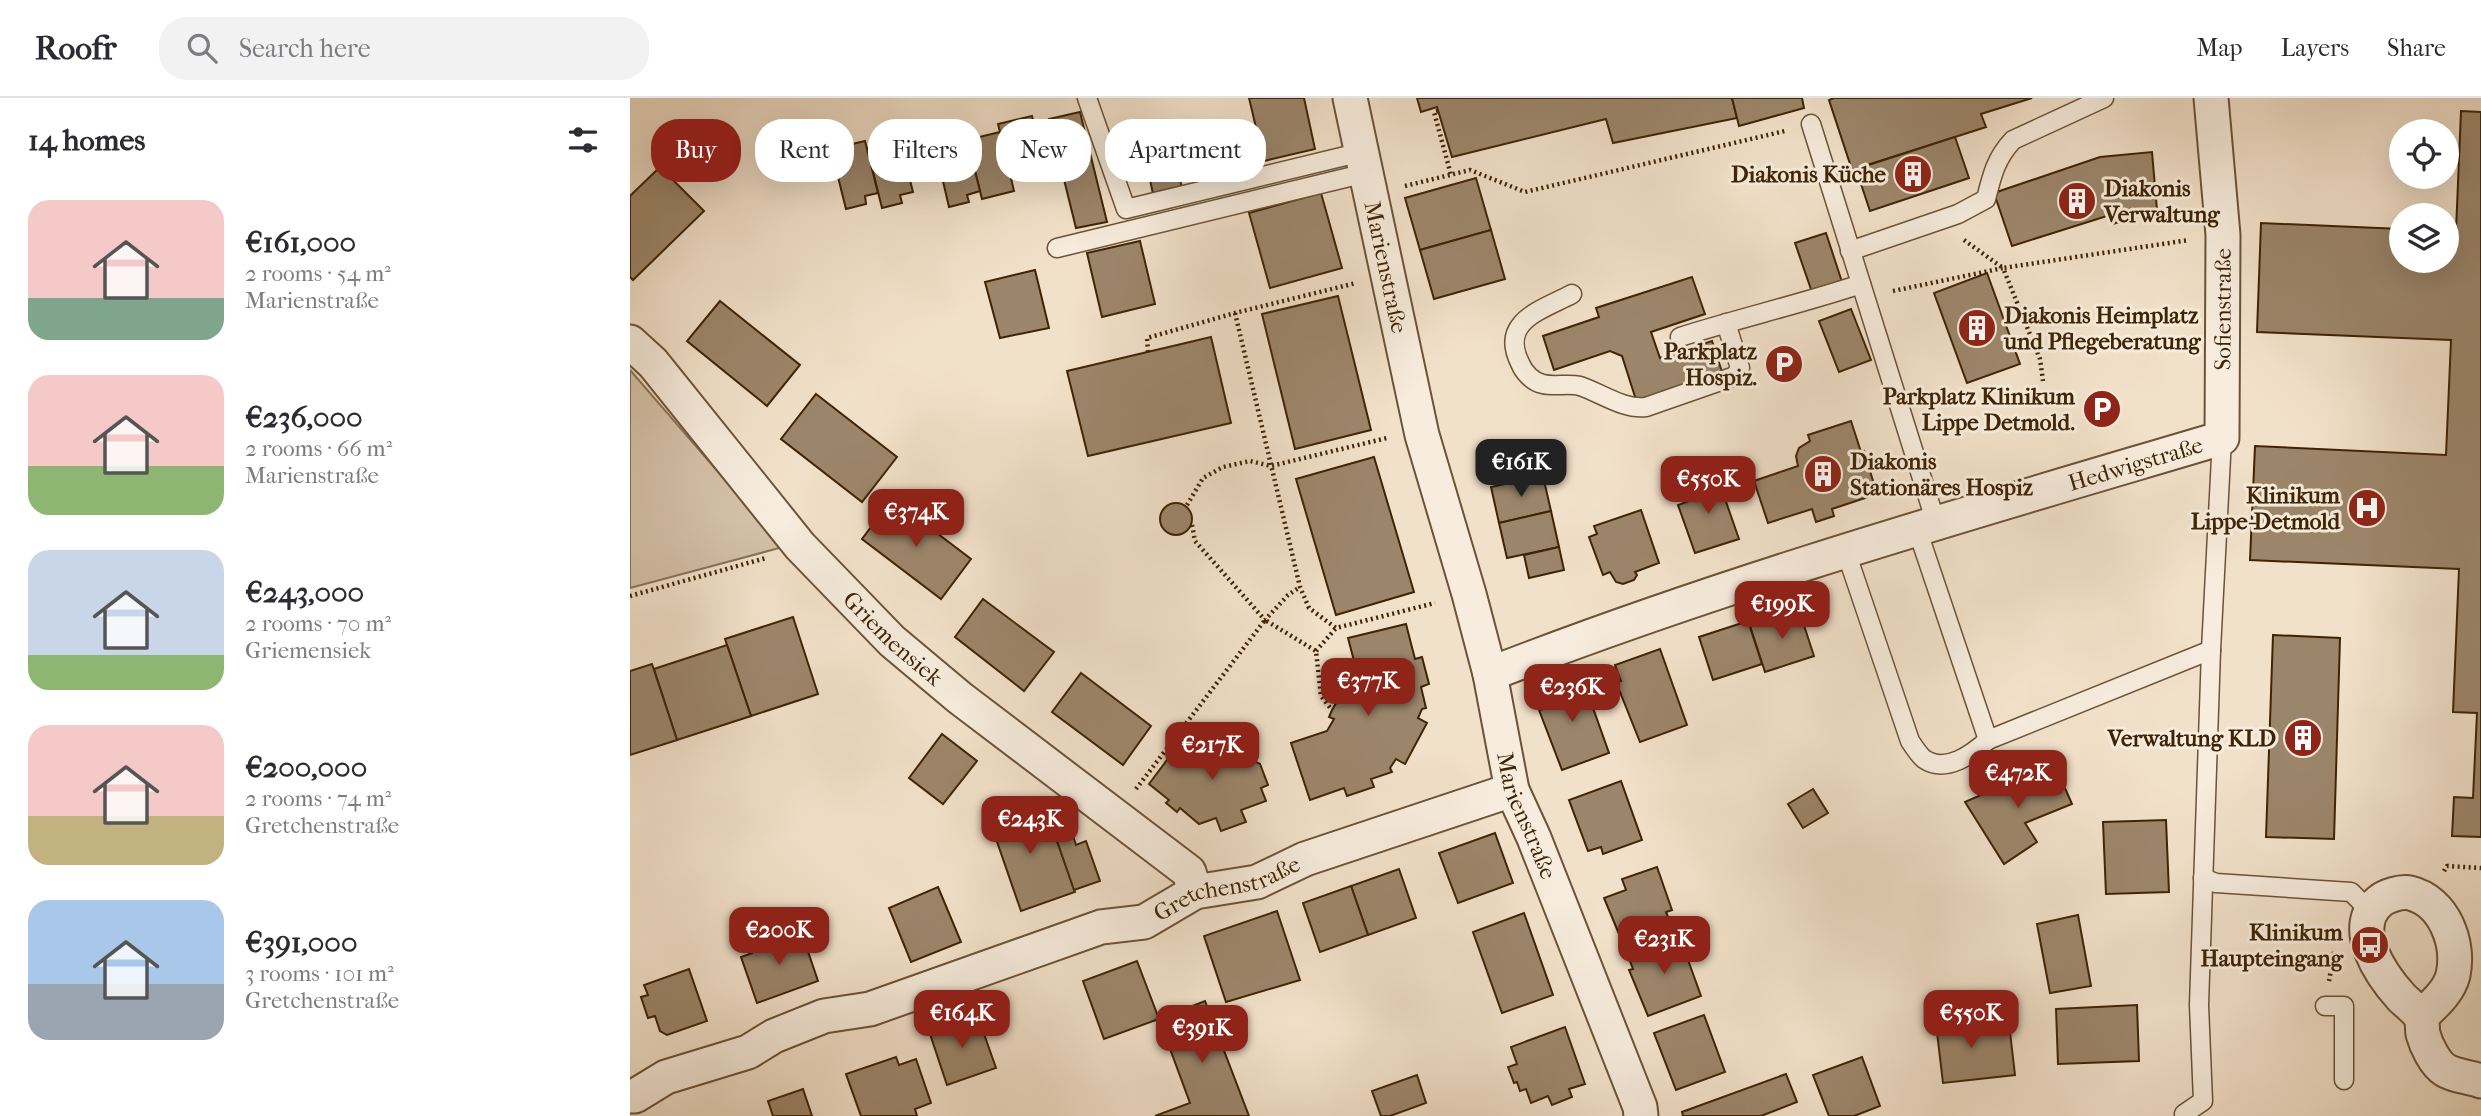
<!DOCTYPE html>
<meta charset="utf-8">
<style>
:root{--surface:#fff;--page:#f2f2f3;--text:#2b2b33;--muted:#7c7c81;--line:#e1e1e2;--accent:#8f2418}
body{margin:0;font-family:"IM FELL French Canon",serif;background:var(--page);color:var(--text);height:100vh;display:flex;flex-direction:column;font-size:26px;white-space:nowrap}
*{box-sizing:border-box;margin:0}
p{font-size:23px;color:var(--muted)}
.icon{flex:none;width:38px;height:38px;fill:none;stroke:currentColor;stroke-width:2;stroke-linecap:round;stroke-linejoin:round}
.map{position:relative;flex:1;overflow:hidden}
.drawer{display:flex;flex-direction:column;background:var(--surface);width:630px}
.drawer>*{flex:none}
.hud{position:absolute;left:21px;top:21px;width:665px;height:63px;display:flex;gap:14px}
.fabs{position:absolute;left:1759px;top:21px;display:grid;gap:14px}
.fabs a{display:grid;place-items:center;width:70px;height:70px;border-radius:50%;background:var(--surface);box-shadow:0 7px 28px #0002;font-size:35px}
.price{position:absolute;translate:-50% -60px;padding:0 16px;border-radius:14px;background:var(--accent);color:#fff;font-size:23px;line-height:46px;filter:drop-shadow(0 2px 4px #0008)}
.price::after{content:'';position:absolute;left:50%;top:42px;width:21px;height:16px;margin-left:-10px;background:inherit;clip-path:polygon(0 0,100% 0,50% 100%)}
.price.current{background:#222;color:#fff}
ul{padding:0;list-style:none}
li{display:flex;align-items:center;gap:21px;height:175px;padding:0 28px}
li span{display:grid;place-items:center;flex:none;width:196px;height:140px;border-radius:21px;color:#555}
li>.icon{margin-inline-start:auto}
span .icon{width:84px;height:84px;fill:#fffc;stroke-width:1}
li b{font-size:30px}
h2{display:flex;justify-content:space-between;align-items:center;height:84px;padding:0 28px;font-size:30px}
.tag{padding:0 24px;border-radius:28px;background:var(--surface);box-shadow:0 7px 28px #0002;font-size:24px;line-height:63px}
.tag.current{background:var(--accent);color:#fff}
header{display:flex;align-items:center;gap:42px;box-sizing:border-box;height:98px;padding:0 35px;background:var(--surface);border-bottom:2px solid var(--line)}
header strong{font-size:33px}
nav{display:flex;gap:38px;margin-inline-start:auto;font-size:24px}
.search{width:490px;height:63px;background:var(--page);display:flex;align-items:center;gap:18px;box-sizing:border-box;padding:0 24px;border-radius:28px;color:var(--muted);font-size:26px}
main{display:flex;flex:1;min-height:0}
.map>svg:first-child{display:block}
.green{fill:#d4c1a8;stroke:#8a7256;stroke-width:2}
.building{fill:#9c866b;stroke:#3f2404;stroke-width:2}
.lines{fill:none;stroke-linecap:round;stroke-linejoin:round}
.lane-casing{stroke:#6c5336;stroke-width:21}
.street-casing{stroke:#6c5336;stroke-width:37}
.path{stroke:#3f2404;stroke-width:4.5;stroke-dasharray:2 3.5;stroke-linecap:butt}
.lane{stroke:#f7ecdd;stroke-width:18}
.street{stroke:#f7ecdd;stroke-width:33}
.labels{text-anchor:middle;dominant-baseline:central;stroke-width:6;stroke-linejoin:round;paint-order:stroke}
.poi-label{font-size:23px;font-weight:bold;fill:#3f2404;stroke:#f7ecdd;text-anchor:end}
.street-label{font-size:23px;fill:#3f2404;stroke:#f7ecdd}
</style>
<header>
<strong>Roofr</strong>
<div class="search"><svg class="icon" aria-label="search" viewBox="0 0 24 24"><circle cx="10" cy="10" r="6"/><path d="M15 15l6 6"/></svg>Search here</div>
<nav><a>Map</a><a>Layers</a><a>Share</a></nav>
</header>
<main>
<section class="drawer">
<h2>14 homes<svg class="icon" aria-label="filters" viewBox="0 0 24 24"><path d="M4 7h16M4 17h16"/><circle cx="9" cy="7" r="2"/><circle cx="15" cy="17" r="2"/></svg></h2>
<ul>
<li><span style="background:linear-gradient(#f6c9c9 70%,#7fa58c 0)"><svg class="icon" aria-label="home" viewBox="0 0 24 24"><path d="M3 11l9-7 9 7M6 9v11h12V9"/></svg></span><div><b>€161,000</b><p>2 rooms · 54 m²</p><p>Marienstraße</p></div></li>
<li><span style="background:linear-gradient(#f6c9c9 65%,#8fb573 0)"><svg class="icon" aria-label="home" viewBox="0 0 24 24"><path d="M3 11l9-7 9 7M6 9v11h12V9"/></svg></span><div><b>€236,000</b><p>2 rooms · 66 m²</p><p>Marienstraße</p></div></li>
<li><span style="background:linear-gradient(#c9d6e8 75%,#8fb573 0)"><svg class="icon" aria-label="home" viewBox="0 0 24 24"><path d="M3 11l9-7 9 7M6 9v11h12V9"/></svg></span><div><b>€243,000</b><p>2 rooms · 70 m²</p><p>Griemensiek</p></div></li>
<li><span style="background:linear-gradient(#f6c9c9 65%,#c2b280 0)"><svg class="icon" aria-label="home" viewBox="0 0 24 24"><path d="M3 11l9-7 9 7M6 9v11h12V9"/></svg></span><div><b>€200,000</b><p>2 rooms · 74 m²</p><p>Gretchenstraße</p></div></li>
<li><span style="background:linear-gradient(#a9c7e8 60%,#9aa5b1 0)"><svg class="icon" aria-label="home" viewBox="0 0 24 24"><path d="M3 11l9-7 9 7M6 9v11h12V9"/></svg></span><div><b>€391,000</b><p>3 rooms · 101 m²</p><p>Gretchenstraße</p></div></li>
</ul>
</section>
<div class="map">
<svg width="1851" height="1018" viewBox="0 0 1851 1018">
<rect width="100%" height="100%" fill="#f2e1ca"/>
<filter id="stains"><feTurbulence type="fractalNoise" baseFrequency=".00286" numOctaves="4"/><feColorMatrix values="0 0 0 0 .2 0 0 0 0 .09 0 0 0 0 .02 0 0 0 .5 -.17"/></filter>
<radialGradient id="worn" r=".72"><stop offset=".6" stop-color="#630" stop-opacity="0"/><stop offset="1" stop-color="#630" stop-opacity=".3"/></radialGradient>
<polygon class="green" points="0,272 153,449 0,490"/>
<g class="building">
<polygon points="619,0 674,0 685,51 634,63"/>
<polygon points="787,0 1102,0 1107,20 983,45 976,21 822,59 807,9 791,14"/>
<polygon points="1102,0 1172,0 1174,10 1109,28"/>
<polygon points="1204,0 1402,0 1351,16 1356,29 1222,72 1199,2"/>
<polygon points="1831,13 1851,14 1851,739 1822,738 1824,699 1843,700 1847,615 1823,614 1829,471 1620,462 1625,348 1816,357 1821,242 1627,234 1631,125 1771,131 1771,163 1816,163 1816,133 1826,133"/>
<polygon points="450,14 477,124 446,130 419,21"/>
<polygon points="402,18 414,70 381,78 368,26"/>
<polygon points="370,34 384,93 352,101 337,42"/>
<polygon points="539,36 552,90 523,96 512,43"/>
<polygon points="1325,39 1339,80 1240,113 1226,71"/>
<polygon points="270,42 283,94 270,97 272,105 252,110 237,50"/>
<polygon points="337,42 350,93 337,97 339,104 319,109 305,49"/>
<polygon points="235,43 248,95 235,98 236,106 216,111 201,51"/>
<polygon points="1522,54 1527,112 1483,126 1480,117 1382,148 1364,95 1470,59"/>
<polygon points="30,69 74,113 3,182 0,179 0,98"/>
<polygon points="846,80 861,132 790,152 775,100"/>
<polygon points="691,95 712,170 640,190 619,115"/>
<polygon points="861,132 875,181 804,201 790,152"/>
<polygon points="1196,135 1214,190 1184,200 1165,145"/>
<polygon points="510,143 525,206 472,219 457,155"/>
<polygon points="405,172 419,230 370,240 355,184"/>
<polygon points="1357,175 1390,266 1337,285 1304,195"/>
<polygon points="1062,179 1075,216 1021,234 1030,260 1082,243 1093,277 1007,305 992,258 980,253 924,272 913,238 969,219 966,210"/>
<polygon points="708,198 741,332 665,351 632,216"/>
<polygon points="90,203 170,267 137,308 57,243"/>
<polygon points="1221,211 1241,262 1209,274 1189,223"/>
<polygon points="581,239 601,325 458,358 437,273"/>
<polygon points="186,296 267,359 232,404 151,341"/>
<polygon points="1221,323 1231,354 1234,353 1247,396 1202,411 1204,418 1186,424 1182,411 1138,425 1124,383 1168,368 1166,358 1169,350 1180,343 1178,337"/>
<polygon points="744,359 784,494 706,517 666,381"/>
<polygon points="1086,375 1109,441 1065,455 1048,407 1070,399 1064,383"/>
<polygon points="913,378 921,413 869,425 861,389"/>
<polygon points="262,401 341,461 311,501 232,441"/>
<circle cx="546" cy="421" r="16"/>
<polygon points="1011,412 1029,465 1005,474 1007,477 1004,482 993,486 986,484 980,474 973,477 959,439 967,436 964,428"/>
<polygon points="921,413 929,449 877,460 869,425"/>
<polygon points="929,449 934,472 899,480 894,457"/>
<polygon points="353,501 424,554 394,593 325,539"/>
<polygon points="1169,512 1184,558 1135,574 1120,528"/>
<polygon points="163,519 188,596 121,618 95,541"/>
<polygon points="1118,523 1132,566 1083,582 1069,539"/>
<polygon points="776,526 785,561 792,559 799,586 791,589 796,610 792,611 788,620 797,625 775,666 766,661 760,670 762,674 741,681 744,689 717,698 714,690 680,702 661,645 697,633 704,621 699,619 702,612 716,588 720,590 728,578 718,540"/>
<polygon points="1643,537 1710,540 1704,741 1636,739"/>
<polygon points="97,547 121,618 47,642 24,571"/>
<polygon points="1030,551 1057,627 1010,644 986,584 991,583 985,567"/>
<polygon points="22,566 47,642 0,657 0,573"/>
<polygon points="451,575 521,628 493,667 422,614"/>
<polygon points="952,579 979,655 932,672 909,612 913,611 907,595"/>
<polygon points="312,636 347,663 313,706 279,680"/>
<polygon points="613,637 622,662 630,666 638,687 631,690 636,703 611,712 616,724 591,733 586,720 569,726 550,710 547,714 536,705 539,702 519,686 555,638 572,651"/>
<polygon points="1424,665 1442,706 1395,725 1407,744 1374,766 1335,704"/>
<polygon points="991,683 1012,742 973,756 971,749 958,753 939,702"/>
<polygon points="1183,691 1198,715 1173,730 1158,706"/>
<polygon points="380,700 389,725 417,715 445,794 391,813 355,709"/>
<polygon points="1536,722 1539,794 1476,796 1473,724"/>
<polygon points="441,732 446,747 456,743 470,783 444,792 425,737"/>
<polygon points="865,735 883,785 828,805 809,755"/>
<polygon points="1027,769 1042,812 1036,814 1043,831 994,848 974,800 996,792 992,781"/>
<polygon points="769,771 786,820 738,837 721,788"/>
<polygon points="721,788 738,837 690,854 673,805"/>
<polygon points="308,789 331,844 281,864 259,810"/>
<polygon points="647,813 670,882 596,904 574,838"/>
<polygon points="894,815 923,897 872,915 843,834"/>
<polygon points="1448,817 1461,888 1420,895 1407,826"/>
<polygon points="171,833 188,883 127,905 111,859 122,855 121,851"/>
<polygon points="1049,837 1071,898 1018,918 999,872 1003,871 998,858 1015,852 1014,850"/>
<polygon points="507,863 529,921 474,941 453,883"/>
<polygon points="59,871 77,923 37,937 30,933 25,918 18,920 11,899 18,897 14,887"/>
<polygon points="575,903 619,1018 525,1018 560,1005 529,921"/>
<polygon points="1329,907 1331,928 1338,928 1340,938 1380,934 1385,977 1313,985 1304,909"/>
<polygon points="1507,907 1509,963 1428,966 1426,911"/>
<polygon points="347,916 366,970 317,987 299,933"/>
<polygon points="1074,917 1095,974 1046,992 1024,935"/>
<polygon points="935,929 955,986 939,991 942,999 922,1007 918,998 901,1005 896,991 890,993 887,984 884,985 878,969 887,966 881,949"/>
<polygon points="266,959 269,967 286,961 301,1005 285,1011 287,1018 231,1018 216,976"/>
<polygon points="1232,959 1250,1008 1224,1018 1199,1018 1183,977"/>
<polygon points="1156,976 1167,1004 1131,1018 1053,1018 1052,1014"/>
<polygon points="787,977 796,1005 760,1018 751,1018 742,993"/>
<polygon points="173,991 182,1018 143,1018 138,1003"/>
</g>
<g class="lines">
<defs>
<g id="lane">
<polyline points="457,0 496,111 732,54"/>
<polyline points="1181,26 1306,425"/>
<polyline points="427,150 736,75"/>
<path d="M1220,153l108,-37 28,-15c6,-24 10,-41 27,-59l91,-42"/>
<path d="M942,196c-30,16 -73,27 -52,69 4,10 13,19 23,21 12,3 25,-1 37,2 21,7 44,24 66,21l89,-31 5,-8 -14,-45"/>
<path d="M1050,239c60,-19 121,-33 181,-53"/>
<polyline points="1287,431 1358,642 1581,552"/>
<path d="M1216,454l64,189c4,6 9,14 14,18 22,15 48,-5 64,-19"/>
<polyline points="1573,780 1586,785 1721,794 1739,812"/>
<polyline points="1695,908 1714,908 1714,982"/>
<polyline points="1554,1016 1573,1003 1569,907 1581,552 1592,340"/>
</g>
<g id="street">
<path id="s1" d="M720,0l72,337 47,159 21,80 22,116 22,48 106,269 1,9"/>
<path id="s2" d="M0,244l23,21 147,183 92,95 68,57 229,174 6,20"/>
<path id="s3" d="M860,576c239,-93 486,-163 732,-236l1,-203 -12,-137"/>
<path d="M1791,919c12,-12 28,-25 32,-42 7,-32 -9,-74 -43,-82 -9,-2 -24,3 -30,8 -32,26 1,74 22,97 6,6 16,13 19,20 2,4 1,11 2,16 3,11 12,30 22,36 9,6 25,7 36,11"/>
<path id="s4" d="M0,998h5l31,-19 82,-25 26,-16 50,-20 46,-7 231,-82 43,-5 51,-30 62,-10 48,-23 207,-69"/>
</g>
</defs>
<use href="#lane" class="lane-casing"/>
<use href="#street" class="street-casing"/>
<g class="path">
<polyline points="808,13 804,14 821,77"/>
<polyline points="775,88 840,72 895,94 1155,33"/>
<polyline points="1334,142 1373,170 1559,142"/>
<polyline points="1263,193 1373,170 1410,261 1413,283"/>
<polyline points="605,215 670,489 679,510 706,530 805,505"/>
<polyline points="518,254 517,240 605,215 726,185"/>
<polyline points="557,407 573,380 593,369 620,363 641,368 757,340"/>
<polyline points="562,427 565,443 635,522 658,497 670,489"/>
<polyline points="0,498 136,460"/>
<polyline points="686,553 706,530"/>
<polyline points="506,691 635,522 686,553 691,598 702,612"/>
<polyline points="1814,773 1817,768 1851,770"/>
<polyline points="1699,883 1704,854"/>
</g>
<use href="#lane" class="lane"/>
<use href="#street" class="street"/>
</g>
<defs>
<symbol id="building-disc" viewBox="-11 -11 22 22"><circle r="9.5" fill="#8f2418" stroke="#f7ecdd"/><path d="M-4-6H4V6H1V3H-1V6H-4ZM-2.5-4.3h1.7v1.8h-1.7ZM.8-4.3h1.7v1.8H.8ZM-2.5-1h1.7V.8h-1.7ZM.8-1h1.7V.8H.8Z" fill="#fff"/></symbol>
<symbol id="parking-disc" viewBox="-11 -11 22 22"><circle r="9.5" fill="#8f2418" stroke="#f7ecdd"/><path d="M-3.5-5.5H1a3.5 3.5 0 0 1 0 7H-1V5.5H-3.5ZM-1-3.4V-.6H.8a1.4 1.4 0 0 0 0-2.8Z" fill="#fff"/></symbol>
<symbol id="hospital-disc" viewBox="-11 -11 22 22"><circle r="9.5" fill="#8f2418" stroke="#f7ecdd"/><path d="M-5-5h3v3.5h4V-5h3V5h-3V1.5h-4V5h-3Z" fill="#fff"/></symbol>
<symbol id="bus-disc" viewBox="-11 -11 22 22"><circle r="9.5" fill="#8f2418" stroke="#f7ecdd"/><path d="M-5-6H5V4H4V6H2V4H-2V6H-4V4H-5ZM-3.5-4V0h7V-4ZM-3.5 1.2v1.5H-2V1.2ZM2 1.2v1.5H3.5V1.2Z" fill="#fff"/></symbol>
</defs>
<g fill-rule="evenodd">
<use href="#building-disc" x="1261" y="54" width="44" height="44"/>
<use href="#building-disc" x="1425" y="81" width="44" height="44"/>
<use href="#building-disc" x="1325" y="208" width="44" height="44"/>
<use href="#parking-disc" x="1132" y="244" width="44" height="44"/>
<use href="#parking-disc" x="1450" y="289" width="44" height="44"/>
<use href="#building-disc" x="1171" y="354" width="44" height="44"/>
<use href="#hospital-disc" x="1715" y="388" width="44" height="44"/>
<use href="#building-disc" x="1651" y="618" width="44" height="44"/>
<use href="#bus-disc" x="1718" y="825" width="44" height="44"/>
</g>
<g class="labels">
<g class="poi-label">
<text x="1256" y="76">Diakonis Küche</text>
<text x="1474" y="90" text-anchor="start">Diakonis<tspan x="1474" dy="26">Verwaltung</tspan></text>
<text x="1374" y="217" text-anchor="start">Diakonis Heimplatz<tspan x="1374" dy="26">und Pflegeberatung</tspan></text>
<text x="1127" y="253">Parkplatz<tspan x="1127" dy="26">Hospiz.</tspan></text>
<text x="1445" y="298">Parkplatz Klinikum<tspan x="1445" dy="26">Lippe Detmold.</tspan></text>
<text x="1220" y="363" text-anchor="start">Diakonis<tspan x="1220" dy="26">Stationäres Hospiz</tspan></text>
<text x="1710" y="397">Klinikum<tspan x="1710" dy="26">Lippe-Detmold</tspan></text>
<text x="1646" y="640">Verwaltung KLD</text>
<text x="1713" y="834">Klinikum<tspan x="1713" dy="26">Haupteingang</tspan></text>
</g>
<g class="street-label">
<text stroke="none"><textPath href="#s1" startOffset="173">Marienstraße</textPath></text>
<text stroke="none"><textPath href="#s3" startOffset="898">Sofienstraße</textPath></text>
<text stroke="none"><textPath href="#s3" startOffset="679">Hedwigstraße</textPath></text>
<text stroke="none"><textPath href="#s2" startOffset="397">Griemensiek</textPath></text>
<text stroke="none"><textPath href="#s1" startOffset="740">Marienstraße</textPath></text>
<text stroke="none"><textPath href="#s4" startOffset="637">Gretchenstraße</textPath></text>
</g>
</g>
<rect width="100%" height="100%" filter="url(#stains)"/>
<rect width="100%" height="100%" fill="url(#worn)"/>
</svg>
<div class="fabs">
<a><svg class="icon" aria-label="locate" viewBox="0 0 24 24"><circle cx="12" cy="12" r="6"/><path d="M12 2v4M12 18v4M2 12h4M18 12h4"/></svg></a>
<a><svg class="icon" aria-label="layers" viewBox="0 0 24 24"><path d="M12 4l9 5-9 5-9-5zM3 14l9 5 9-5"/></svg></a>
</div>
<b class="price current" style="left:891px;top:401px">€161K</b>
<b class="price" style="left:1078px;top:418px">€550K</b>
<b class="price" style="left:286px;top:451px">€374K</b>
<b class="price" style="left:1152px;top:543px">€199K</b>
<b class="price" style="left:738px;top:620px">€377K</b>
<b class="price" style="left:942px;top:626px">€236K</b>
<b class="price" style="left:582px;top:684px">€217K</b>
<b class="price" style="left:1388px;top:712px">€472K</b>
<b class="price" style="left:400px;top:758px">€243K</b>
<b class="price" style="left:149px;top:869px">€200K</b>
<b class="price" style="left:1034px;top:878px">€231K</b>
<b class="price" style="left:332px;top:952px">€164K</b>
<b class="price" style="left:1341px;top:952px">€550K</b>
<b class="price" style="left:572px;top:967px">€391K</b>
<div class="hud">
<a class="tag current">Buy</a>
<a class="tag">Rent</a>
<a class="tag">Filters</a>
<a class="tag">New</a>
<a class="tag">Apartment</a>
</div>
</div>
</main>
